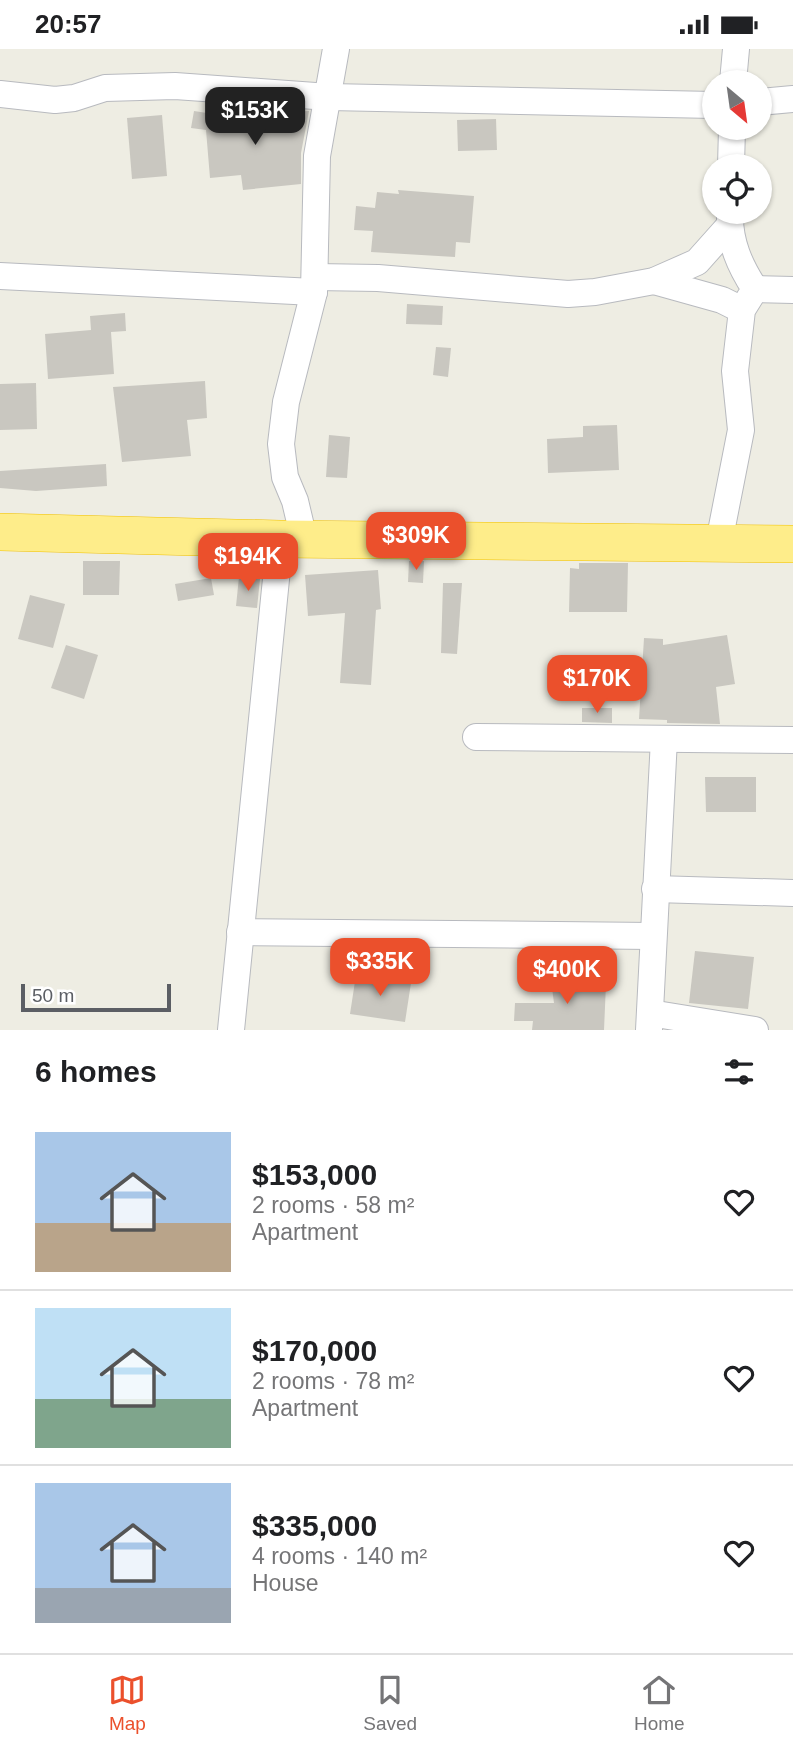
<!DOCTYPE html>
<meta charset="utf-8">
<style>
:root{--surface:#fff;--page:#f2f2f2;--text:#202124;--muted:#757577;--line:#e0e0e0;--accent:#eb502c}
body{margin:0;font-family:Helvetica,sans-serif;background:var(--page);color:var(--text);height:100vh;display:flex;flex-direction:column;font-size:26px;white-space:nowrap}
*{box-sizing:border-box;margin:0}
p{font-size:23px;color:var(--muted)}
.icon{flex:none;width:38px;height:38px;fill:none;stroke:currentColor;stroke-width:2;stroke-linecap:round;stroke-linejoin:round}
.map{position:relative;height:981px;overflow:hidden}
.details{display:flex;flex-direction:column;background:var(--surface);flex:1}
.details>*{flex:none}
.needle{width:46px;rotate:151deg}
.fabs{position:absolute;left:702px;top:21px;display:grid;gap:14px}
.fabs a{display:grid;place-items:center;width:70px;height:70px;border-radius:50%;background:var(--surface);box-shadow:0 2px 5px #0004;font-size:35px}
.scale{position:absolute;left:21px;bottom:18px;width:150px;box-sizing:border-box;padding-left:7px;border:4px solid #5b5e64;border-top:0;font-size:19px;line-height:24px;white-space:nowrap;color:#5b5e64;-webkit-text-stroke:5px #fff;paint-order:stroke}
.price{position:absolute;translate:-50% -60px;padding:0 16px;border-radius:14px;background:var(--accent);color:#fff;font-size:23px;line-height:46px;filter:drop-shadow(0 2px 4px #0008)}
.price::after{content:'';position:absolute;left:50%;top:42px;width:21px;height:16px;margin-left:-10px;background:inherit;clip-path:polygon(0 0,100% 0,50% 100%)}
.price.active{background:#222;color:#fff}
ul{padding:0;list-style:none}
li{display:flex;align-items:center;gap:21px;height:175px;padding:0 35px}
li+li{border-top:2px solid var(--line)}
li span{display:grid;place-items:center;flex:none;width:196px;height:140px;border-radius:0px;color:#555}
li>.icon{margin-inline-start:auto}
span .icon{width:84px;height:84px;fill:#fffc;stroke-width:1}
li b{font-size:30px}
h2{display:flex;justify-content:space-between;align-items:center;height:84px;padding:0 35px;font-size:30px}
.status{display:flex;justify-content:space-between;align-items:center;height:49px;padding:0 35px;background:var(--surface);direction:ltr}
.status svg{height:19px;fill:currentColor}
.menu{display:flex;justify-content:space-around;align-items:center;height:98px;border-top:2px solid var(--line);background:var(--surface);font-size:19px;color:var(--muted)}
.menu a{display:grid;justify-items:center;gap:4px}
.menu .active{color:var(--accent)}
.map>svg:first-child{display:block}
.building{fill:#c9c7c0}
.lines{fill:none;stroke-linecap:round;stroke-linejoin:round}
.minor-casing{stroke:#b8babf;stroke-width:28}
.highway-casing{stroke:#f1c100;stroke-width:38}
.minor{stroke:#fff;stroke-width:26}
.highway{stroke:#feed8a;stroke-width:37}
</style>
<div class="status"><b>20:57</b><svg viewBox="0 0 49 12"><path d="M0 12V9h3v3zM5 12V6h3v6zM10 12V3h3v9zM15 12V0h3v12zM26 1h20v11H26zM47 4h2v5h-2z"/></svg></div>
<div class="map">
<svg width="793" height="981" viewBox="0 0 793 981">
<rect width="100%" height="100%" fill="#eeede3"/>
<g class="building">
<polygon points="194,62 239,69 238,65 309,62 301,104 301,135 243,141 241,126 210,129 206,81 191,79"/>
<polygon points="162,66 167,127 132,130 127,69"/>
<polygon points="496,70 497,101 458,102 457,71"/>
<polygon points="398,141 474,147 470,194 456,193 455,208 371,203 373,182 354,181 356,157 375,159 377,143 399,145"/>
<polygon points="407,255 443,257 442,276 406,275"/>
<polygon points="125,264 126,282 111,283 114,325 48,330 45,285 91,281 90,267"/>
<polygon points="436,298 451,299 448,328 433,326"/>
<polygon points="205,332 207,369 187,371 191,407 122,413 113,338"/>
<polygon points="36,334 37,380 0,381 0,335"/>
<polygon points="617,376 619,421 548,424 547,390 583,388 583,377"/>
<polygon points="329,386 350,388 347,429 326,428"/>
<polygon points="106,415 107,437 36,442 0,439 0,422"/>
<polygon points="83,512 120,512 119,546 83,546"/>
<polygon points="409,512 424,512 423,534 408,533"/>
<polygon points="579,514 628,514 627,563 569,563 570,519 579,520"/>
<polygon points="378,521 381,560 376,561 371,636 340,634 345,564 308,567 305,526"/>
<polygon points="239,528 260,530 257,559 236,557"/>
<polygon points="211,529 214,546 178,552 175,535"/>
<polygon points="443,534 462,534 457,605 441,604"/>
<polygon points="30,546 65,555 53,599 18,590"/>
<polygon points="727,586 735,635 716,638 720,675 667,674 667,671 639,670 644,589 663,590 663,596"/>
<polygon points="66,596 98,606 84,650 51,639"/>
<polygon points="582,659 612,659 612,674 582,673"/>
<polygon points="705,728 756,728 756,763 706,763"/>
<polygon points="695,902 754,908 748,960 689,954"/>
<polygon points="573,921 574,934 606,935 604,981 532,981 533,972 514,972 515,954 554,954 550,924"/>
<polygon points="356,926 411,934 405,973 350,965"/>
</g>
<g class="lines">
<defs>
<g id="minor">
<polyline points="733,33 736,0"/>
<polyline points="0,45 55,51 74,49 105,39 175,37 329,48 714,56"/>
<polyline points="760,53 793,50"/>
<polyline points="731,117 732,79"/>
<polyline points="0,227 314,243"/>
<polyline points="315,228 378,229 568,245 595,243 654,232 697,213 730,176"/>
<polyline points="654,232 722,251 742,261"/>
<polyline points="755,240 793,241"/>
<polyline points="304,490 295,452 285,428 281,395 286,353 314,243 317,107 336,0"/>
<path d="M719,493l22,-112 -6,-59 7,-61 13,-21c-15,-23 -26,-47 -25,-76"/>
<polyline points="476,688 793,691"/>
<polyline points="655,840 793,844"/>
<polyline points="240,883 653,887"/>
<polyline points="650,964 755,981"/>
<polyline points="231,981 280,490"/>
<polyline points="649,981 664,690"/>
</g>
<polyline id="highway" points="0,483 280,490 793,495"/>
</defs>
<use href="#minor" class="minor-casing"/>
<use href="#highway" class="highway-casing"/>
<use href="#minor" class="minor"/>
<use href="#highway" class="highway"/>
</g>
</svg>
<div class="fabs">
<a><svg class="needle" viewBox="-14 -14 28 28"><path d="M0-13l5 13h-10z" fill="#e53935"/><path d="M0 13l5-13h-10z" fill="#757577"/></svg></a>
<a><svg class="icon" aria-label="locate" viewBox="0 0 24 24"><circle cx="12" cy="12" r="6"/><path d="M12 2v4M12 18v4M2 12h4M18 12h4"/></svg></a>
</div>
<div class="scale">50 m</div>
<b class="price active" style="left:255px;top:98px">$153K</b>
<b class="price" style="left:416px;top:523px">$309K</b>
<b class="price" style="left:248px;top:544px">$194K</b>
<b class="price" style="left:597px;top:666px">$170K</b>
<b class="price" style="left:380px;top:949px">$335K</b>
<b class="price" style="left:567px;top:957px">$400K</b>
</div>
<section class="details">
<h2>6 homes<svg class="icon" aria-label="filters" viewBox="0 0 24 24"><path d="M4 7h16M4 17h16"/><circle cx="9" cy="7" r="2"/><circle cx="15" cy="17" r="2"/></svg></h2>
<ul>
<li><span style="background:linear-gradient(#a9c7e8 65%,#b9a48a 0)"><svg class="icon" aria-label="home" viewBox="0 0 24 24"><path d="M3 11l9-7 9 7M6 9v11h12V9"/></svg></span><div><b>$153,000</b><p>2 rooms · 58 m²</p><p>Apartment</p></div><svg class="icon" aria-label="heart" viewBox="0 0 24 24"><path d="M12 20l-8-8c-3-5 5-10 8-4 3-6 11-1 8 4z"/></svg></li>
<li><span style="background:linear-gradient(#bfe0f5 65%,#7fa58c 0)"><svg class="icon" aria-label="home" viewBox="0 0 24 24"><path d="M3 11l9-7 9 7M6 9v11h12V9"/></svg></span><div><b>$170,000</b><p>2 rooms · 78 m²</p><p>Apartment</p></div><svg class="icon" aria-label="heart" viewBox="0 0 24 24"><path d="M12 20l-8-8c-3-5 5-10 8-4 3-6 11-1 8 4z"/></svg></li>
<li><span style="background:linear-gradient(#a9c7e8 75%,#9aa5b1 0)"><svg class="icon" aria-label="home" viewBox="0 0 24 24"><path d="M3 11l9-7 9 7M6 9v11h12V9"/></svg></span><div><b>$335,000</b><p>4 rooms · 140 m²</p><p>House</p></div><svg class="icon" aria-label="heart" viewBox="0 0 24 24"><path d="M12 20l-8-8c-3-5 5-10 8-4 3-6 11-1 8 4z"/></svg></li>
</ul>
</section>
<nav class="menu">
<a class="active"><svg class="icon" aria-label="map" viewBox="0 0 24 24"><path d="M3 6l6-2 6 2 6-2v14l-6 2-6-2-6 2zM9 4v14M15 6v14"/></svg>Map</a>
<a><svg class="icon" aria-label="saved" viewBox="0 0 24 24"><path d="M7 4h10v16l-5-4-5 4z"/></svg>Saved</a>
<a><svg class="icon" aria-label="home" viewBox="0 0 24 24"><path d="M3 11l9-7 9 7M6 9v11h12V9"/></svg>Home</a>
</nav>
